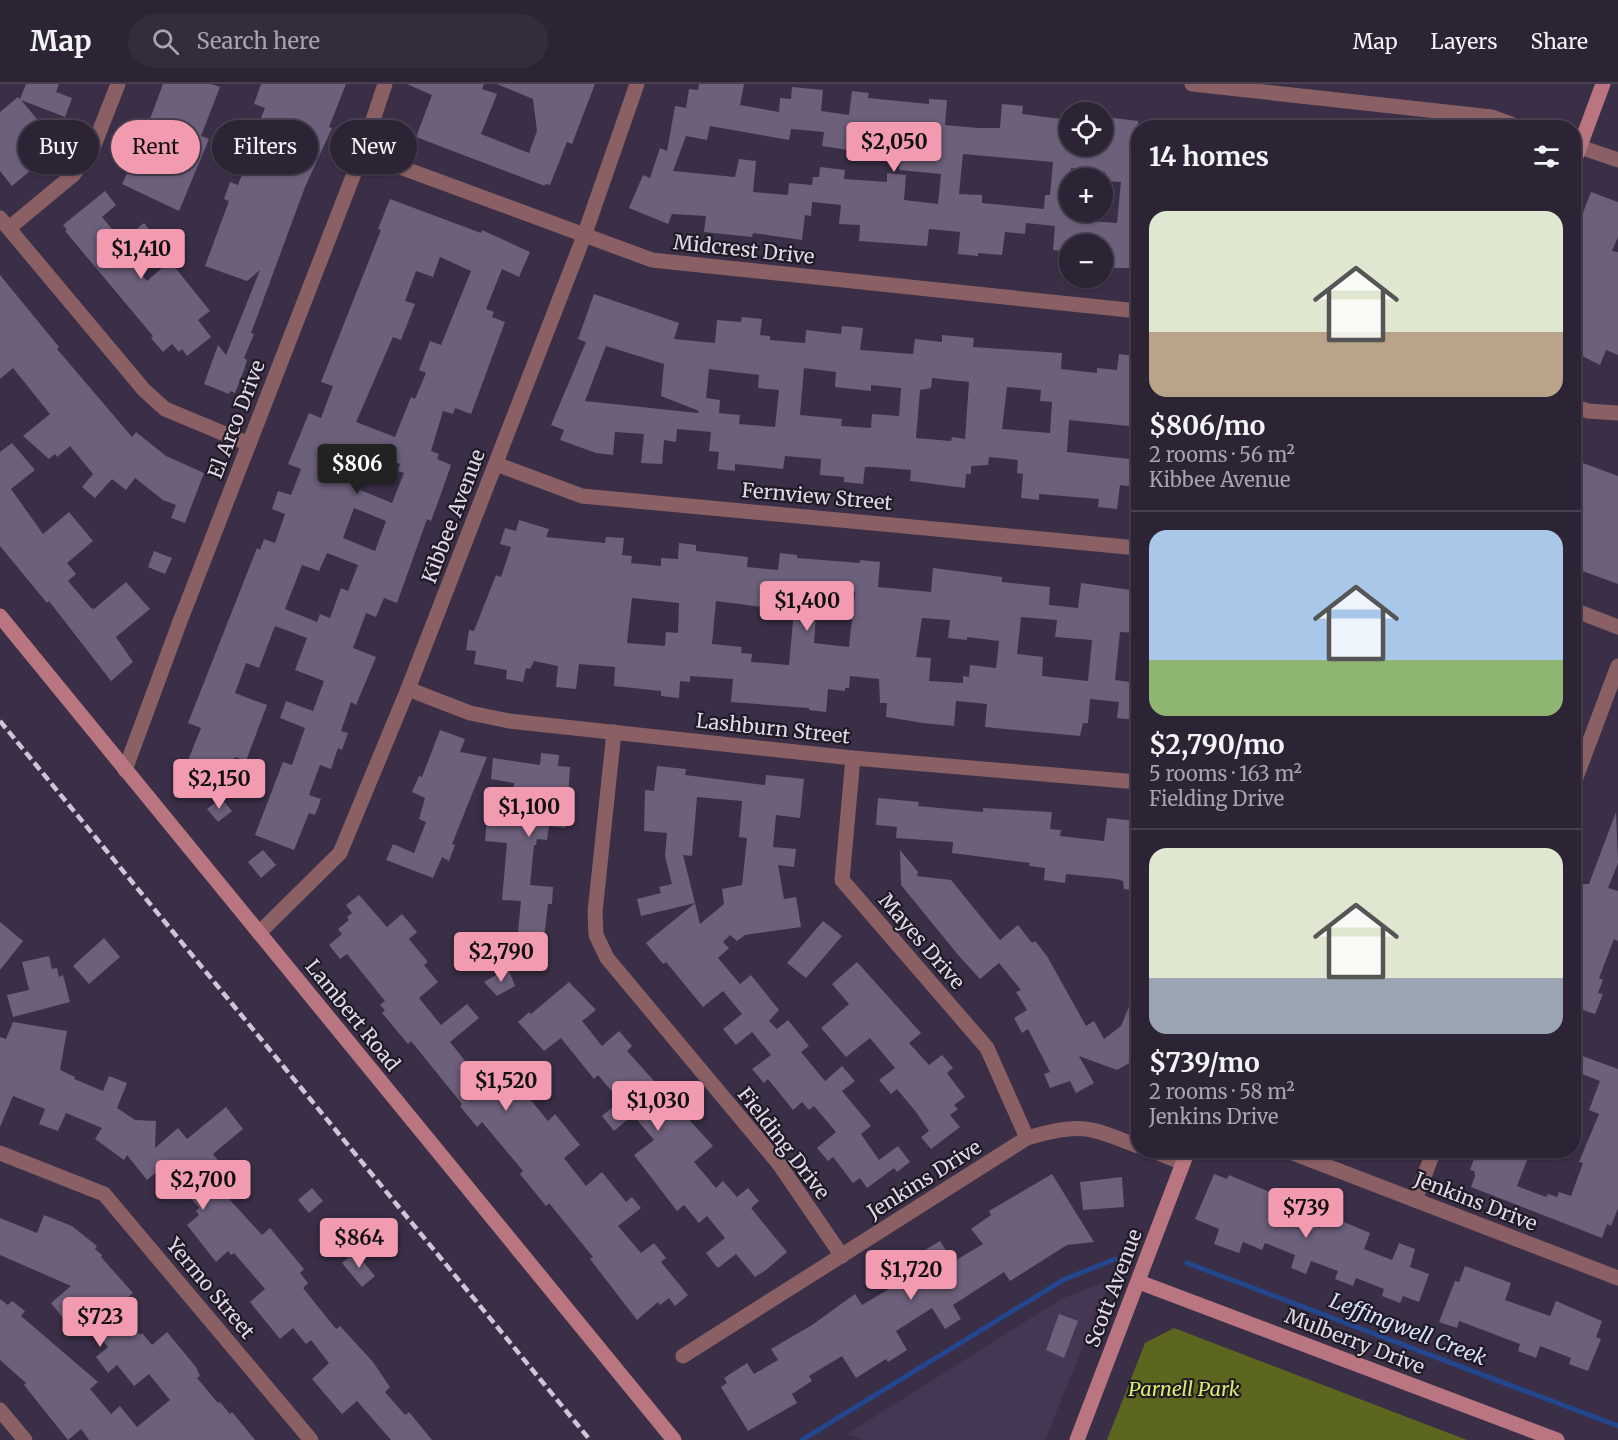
<!DOCTYPE html>
<meta charset="utf-8">
<style>
:root{--surface:#2c2335;--page:#342b3d;--text:#f1f3f6;--muted:#a6a4ad;--line:#484050;--accent:#f29aaf}
body{margin:0;font-family:Merriweather,serif;background:var(--page);color:var(--text);height:100vh;display:flex;flex-direction:column;font-size:22px;white-space:nowrap}
*{box-sizing:border-box;margin:0}
p{font-size:20px;color:var(--muted)}
.icon{flex:none;width:33px;height:33px;fill:none;stroke:currentColor;stroke-width:2;stroke-linecap:round;stroke-linejoin:round}
.map{position:relative;flex:1;overflow:hidden}
.sheet{position:absolute;left:1131px;top:36px;width:450px;height:1038px;display:flex;flex-direction:column;background:var(--surface);border-radius:24px;box-shadow:0 2px 4px #0004,0 0 0 2px var(--line)}
.sheet>*{flex:none}
.banner{position:absolute;left:18px;top:36px;width:570px;height:54px;display:flex;gap:12px}
.buttons{position:absolute;left:1059px;top:18px;display:grid;gap:12px}
.buttons a{display:grid;place-items:center;width:54px;height:54px;border-radius:50%;background:var(--surface);box-shadow:0 2px 4px #0004,0 0 0 2px var(--line);font-size:30px}
.price{position:absolute;translate:-50% -51px;padding:0 14px;border-radius:6px;background:var(--accent);color:#111;font-size:20px;line-height:39px;filter:drop-shadow(0 2px 3px #0008)}
.price::after{content:'';position:absolute;left:50%;top:36px;width:18px;height:14px;margin-left:-9px;background:inherit;clip-path:polygon(0 0,100% 0,50% 100%)}
.price.on{background:#222;color:#fff}
ul{padding:0;list-style:none}
li{display:grid;align-content:center;gap:12px;height:318px;padding:0 18px}
li+li{border-top:2px solid var(--line)}
li span{display:grid;place-items:center;height:186px;border-radius:18px;color:#555}
li>.icon{margin-inline-start:auto}
span .icon{width:108px;height:108px;fill:#fffc;stroke-width:1}
li b{font-size:26px}
h2{display:flex;justify-content:space-between;align-items:center;height:72px;padding:0 18px;font-size:26px}
.tag{padding:0 21px;border-radius:27px;background:var(--surface);box-shadow:0 2px 4px #0004,0 0 0 2px var(--line);font-size:21px;line-height:54px}
.tag.on{background:var(--accent);color:#111}
header{display:flex;align-items:center;gap:36px;box-sizing:border-box;height:84px;padding:0 30px;background:var(--surface);border-bottom:2px solid var(--line)}
header strong{font-size:28px}
nav{display:flex;gap:33px;margin-inline-start:auto;font-size:21px}
.search{width:420px;height:54px;background:var(--page);display:flex;align-items:center;gap:15px;box-sizing:border-box;padding:0 21px;border-radius:33px;color:var(--muted);font-size:22px}
.map>svg:first-child{display:block}
.built{fill:#453654}
.green{fill:#5c661f}
.lines{fill:none;stroke-linecap:round;stroke-linejoin:round}
.stream{stroke:#23468d;stroke-width:5}
.building{fill:#6d607b;fill-rule:evenodd}
.street{stroke:#8a6065;stroke-width:15}
.secondary{stroke:#b97680;stroke-width:15}
.rail{stroke:#cec5d6;stroke-width:4.5;stroke-dasharray:9 4.5;stroke-linecap:butt}
.labels{text-anchor:middle;dominant-baseline:central;stroke-width:4.5;stroke-linejoin:round;paint-order:stroke}
.street-label{font-size:20px;fill:#e0d8e8;stroke:#1f1a25}
.park-label{font-size:20px;font-style:italic;fill:#d9ed6c;stroke:#1f1a25}
.water-label{font-size:21px;font-style:italic;fill:#d5e0f5;stroke:#1f1a25}
</style>
<header>
<strong>Map</strong>
<div class="search"><svg class="icon" aria-label="search" viewBox="0 0 24 24"><circle cx="10" cy="10" r="6"/><path d="M15 15l6 6"/></svg>Search here</div>
<nav><a>Map</a><a>Layers</a><a>Share</a></nav>
</header>
<div class="map">
<svg width="1618" height="1356" viewBox="0 0 1618 1356">
<rect width="100%" height="100%" fill="#3a2f47"/>
<polygon class="built" points="1110,1196 1045,1356 864,1356 847,1350 1061,1215"/>
<polygon class="green" points="1174,1244 1467,1356 1107,1356 1145,1259"/>
<g class="lines">
<g class="stream">
<polyline points="1187,1179 1618,1342"/>
<polyline points="802,1356 1063,1196 1115,1175"/>
</g>
</g>
<g class="building">
<polygon points="26,0 59,0 56,8 72,14 65,33 21,16 57,59 39,74 42,77 12,102 0,87 0,28 18,13 20,15"/>
<polygon points="163,0 211,0 220,3 201,52 209,55 179,127 122,100 132,80 146,86 159,52 146,46"/>
<polygon points="261,0 346,0 329,43 332,44 305,103 251,249 254,250 244,274 247,276 244,286 235,309 230,307 229,310 204,300 218,261 226,271 260,186 247,197 205,182 229,117 224,115 230,98 238,101 253,62 250,61 265,24 254,20"/>
<polygon points="407,0 484,0 482,5 497,10 481,50 529,69 537,47 533,15 497,0 595,0 572,60 567,58 550,101 545,100 545,102 416,53 432,11"/>
<path d="M699,0h45l-4,21 39,7 1,-14 11,1 1,-12 31,3 -2,21 28,4 3,-24 17,2 -1,5 61,6v-5l18,1 -2,25 33,3h22l2,-24 21,2 -1,8 47,6 -4,30 30,3 1,-7h6l2,-5 2,-24 32,4v147h-36v-24h-32v8l-17,-2 2,-24 -29,-3 -1,11 -20,-2 -3,23 -24,-2v3l-20,-2 2,-22 -31,-3 -2,17 -68,-5 1,-16 -21,-1 2,-19 -29,-3 -1,14 -6,-1 -3,25 -49,-7 -1,4 -48,-5 2,-16 -34,-2 -4,10 -39,-16 14,-33 7,3 10,-30 7,3 8,-45 11,2 3,-19 9,1zM710,42l79,14 2,-11 33,3 -2,14 26,4 1,-10 15,2v-5l38,4 -3,29 42,4 -3,30 -34,-4 2,-25 -19,-2v9l-43,-3 1,-9 -25,-3 -1,10h-6l-1,8 -23,-2 -1,12 -35,-3 3,-31 -17,-2 -4,18 -62,-6 13,-35 21,4zM963,70l90,8 -3,33h-5l-1,14 -62,-6v-8l-23,-1zM1071,84l34,4 -1,9 17,1 -4,41 -37,-3 1,-8 -14,-2z"/>
<polygon points="105,107 116,121 102,133 122,157 144,139 155,153 128,175 147,197 170,177 210,227 198,236 211,253 187,272 182,265 179,268 172,260 163,268 151,254 153,252 65,147 67,146 63,141"/>
<polygon points="1591,108 1618,118 1618,153 1612,167 1618,168 1618,271 1606,266 1600,281 1574,268 1574,178 1581,158 1574,155 1574,152"/>
<path d="M390,115l91,34 1,-3 48,22 -11,25 -17,-8 -16,40 8,3 -2,5 13,5 -34,92 -16,-6 -2,6 -10,-3 -12,40 8,3 -2,5 14,6 -9,26 -11,30 -4,-2 -30,84 -13,-5 -8,19 -10,-4 -13,35 23,9 -20,48 -5,-3 -10,29 7,2 -6,17 -4,-2 -7,21 -11,-4 -11,30 12,4 -6,16 -6,-2 -15,37 -39,-15 28,-73 9,3 13,-37 -25,-10 6,-17 27,10 11,-30 -29,-11 12,-32 -32,-12 -16,42 -13,-5 -11,30 32,12 -21,56 -11,-4 -15,37 -30,-12 4,-11 -9,-3 16,-40 -13,-5 69,-175 3,2 4,-11 11,4 10,-29 -13,-5 6,-18 13,4 10,-26 -13,-5 21,-51 12,5 12,-32 -12,-4 60,-152 -3,-1zM440,173l31,14 -30,74 -11,-4 -11,29 7,3 -11,26 -4,-2 -16,40 -39,-15 37,-85 8,3 14,-36 -10,-3 11,-30 17,6zM374,370l26,10 -2,7 6,2 -12,30 -32,-13zM354,424l32,13 -11,30 -32,-13zM327,469l31,12 -10,26 -7,-3 -11,30 -10,-4 -3,8 -32,-13 17,-44 17,6z"/>
<polygon points="0,191 59,263 57,265 132,353 136,348 166,372 204,389 185,439 171,434 176,421 163,416 135,394 126,406 112,395 95,414 82,403 93,390 70,362 57,373 55,370 49,375 23,352 50,330 13,284 0,295"/>
<path d="M594,210l85,29 -5,16 41,4 2,-23 24,2 1,-5 20,2 -2,16 10,1v4l35,3 1,-13 35,4 1,-8 21,2 -3,22 53,4 2,-15 27,3v-7l32,3 -1,9 89,6 -1,16 36,4v-5l20,2 2,-16 17,2 -7,70 -60,-6 -2,32 71,8v24l-2,3 -16,-2 -3,24 -19,-2 1,-8 -60,-5v6l-18,-2 2,-24 -6,-1 1,-13 -29,-3 -1,8 -17,1v8h-5l-1,14 -55,-7 1,-11 -37,-3h-9l-2,17 -19,-2v-5l-24,-2 1,-16 -36,-3 -2,13 -48,-5v7l-18,-2 2,-17 -10,-1 2,-19 -34,-3 -1,13 -12,-2 -2,24 -21,-1 3,-29 -29,-2 -2,23 -17,-2 -36,-13 4,-10 -13,-5 35,-83 -8,-3zM606,262l58,18 -3,32 38,15 -1,2 -113,-12zM804,284l32,4 -1,15 36,4v-6l30,3 -2,28 -27,-2 -1,14 -30,-2 1,-7 -42,-4zM709,285l50,6 -1,13 21,2 -4,37 -36,-3 1,-9 -21,-2 1,-13 -14,-2zM932,294l37,4 -4,57 -13,-2 -1,4 -35,-3 4,-48 11,-2zM1007,303l34,3 -1,11 12,1 -2,31 -48,-4z"/>
<polygon points="12,359 35,386 11,405 43,450 69,428 93,457 67,479 76,490 68,497 91,524 94,525 126,498 150,525 116,553 133,578 111,597 49,517 47,519 0,462 0,368"/>
<polygon points="1583,379 1618,392 1618,500 1574,484 1582,465 1574,462 1574,403"/>
<path d="M519,436l30,9 -3,8 59,6 1,-6 18,1 -2,17 10,1 -1,7 30,3v-8l17,1 1,-16 17,2v6l52,6 -1,10 31,3 2,-17 17,2v3l63,5v-3l20,2 -2,25 53,5 2,-24 69,9v5l48,5 -1,18 29,3 3,-25 57,8 -2,42 -16,-1 -5,48 23,3v37l-21,-2 2,-16 -29,-3 -2,24h-5l-3,13 -95,-9 2,-23 -31,-3 -2,25 -31,-3 -37,-6 1,-14h-7l-1,-24 -29,-3 -1,12h-4v3l-17,-2 -2,23 -17,-2v-2l-78,-6 2,-23 -43,-3v6l-10,-1 -1,17 -18,-2v-5l-47,-5 1,-19 -36,-3 -3,25 -20,-2 2,-21 -24,-5 -4,8 -4,-1 -3,14 -17,-3 1,-9 -33,-6 2,-13 -10,-1 3,-20 5,1 22,-56 5,2 10,-30 -11,-3 5,-16 11,3zM818,505l37,3 -6,55 -35,-4zM632,514l47,5 -1,30 -12,-1 -1,14 -38,-3zM716,517l78,10 -5,54 -38,-3 1,-8 -11,-1 1,-6 -30,-3zM1021,533l36,3 -2,17 37,3 -4,41 -46,-5 1,-19 -26,-3zM922,534l28,2 -2,18 19,2v-3l32,4 -3,27 -26,-3 -1,12 -6,-1v7l-34,-2 2,-23 -15,-1z"/>
<polygon points="154,467 172,474 165,490 148,483"/>
<polygon points="440,646 465,655 460,668 487,673 452,760 455,761 449,777 442,773 433,794 386,776 393,760 414,769 426,738 419,735 425,714 412,708 419,692 422,693"/>
<polygon points="541,669 559,671 558,682 570,683 566,744 549,742 547,756 537,755 536,761 534,761 530,801 553,803 552,820 548,820 542,871 516,868 521,817 502,816 507,759 485,757 487,734 510,736 514,699 491,695 493,674 540,681"/>
<polygon points="657,682 686,685 685,691 765,701 766,691 804,695 800,734 776,731 773,763 796,765 794,783 778,781 784,815 796,813 801,843 745,851 737,857 730,851 723,858 729,864 718,874 740,900 751,891 779,926 769,937 777,945 788,936 809,962 801,968 825,997 842,982 855,997 842,1007 871,1042 861,1050 879,1076 898,1062 910,1078 897,1088 894,1084 867,1104 860,1094 853,1099 833,1073 828,1077 817,1064 836,1048 814,1022 809,1026 802,1018 793,1026 768,995 764,999 752,985 771,971 752,948 736,961 723,945 742,930 723,907 703,923 666,878 663,880 646,859 695,819 700,840 724,820 722,805 742,801 747,754 739,753 742,717 697,713 692,772 683,771 695,819 641,832 637,815 661,809 659,803 672,800 665,772 667,749 644,747 645,706 654,707"/>
<polygon points="221,714 232,727 218,738 207,725"/>
<polygon points="878,714 919,718 918,722 983,728 983,724 1052,728 1050,745 1061,746 1060,752 1104,757 1107,734 1138,737 1138,807 1124,805 1123,797 1116,795 1066,790 1065,799 1044,796 1045,784 1029,782 1030,779 952,769 953,758 896,754 897,743 876,741"/>
<polygon points="1616,728 1618,779 1608,804 1618,807 1618,857 1614,855 1599,894 1603,896 1598,909 1603,910 1595,930 1574,923 1574,872 1581,853 1574,850 1574,809 1577,811 1581,800 1589,800"/>
<polygon points="263,766 276,781 261,794 248,778"/>
<polygon points="900,766 918,788 917,792 951,796 1000,856 1018,841 1032,859 1035,857 1047,872 1086,942 1094,937 1104,955 1121,942 1138,901 1138,974 1117,986 1079,972 1094,999 1076,1009 1070,997 1050,1004 1044,990 1050,988 1028,945 1022,949 1014,934 1027,926 1016,908 1021,906 999,879 980,895 959,872 901,801"/>
<polygon points="359,811 387,843 402,830 417,848 409,855 428,878 424,881 438,898 419,914 441,941 467,920 479,934 450,958 479,994 483,990 498,1007 523,987 535,1002 525,1009 548,1037 555,1030 580,1061 564,1074 586,1102 602,1088 626,1118 632,1113 641,1124 618,1142 641,1169 654,1159 666,1174 661,1178 688,1211 675,1222 669,1214 660,1221 658,1218 637,1236 590,1175 593,1173 549,1119 546,1122 520,1090 523,1087 482,1038 477,1043 460,1022 462,1020 411,957 408,960 382,929 385,926 380,921 385,917 347,870 340,875 329,861 342,850 338,845 349,836 347,833 352,829 346,821"/>
<polygon points="823,837 842,852 806,894 787,879"/>
<polygon points="0,838 23,857 0,886"/>
<polygon points="104,854 120,873 89,900 73,882"/>
<polygon points="49,872 52,885 57,884 59,893 63,891 70,918 13,933 7,911 29,906 22,878"/>
<polygon points="857,878 921,949 909,959 929,981 942,971 953,984 947,989 965,1013 954,1021 958,1025 950,1031 960,1043 931,1065 921,1053 929,1047 916,1028 897,1005 891,1010 879,996 895,984 870,954 846,973 821,944 849,920 832,900"/>
<polygon points="508,884 515,902 497,912 484,898"/>
<polygon points="569,898 596,926 582,937 602,962 619,947 632,962 627,967 713,1062 694,1078 716,1104 723,1097 737,1113 748,1104 759,1117 751,1124 787,1168 766,1186 755,1193 736,1170 718,1184 716,1182 706,1169 725,1154 707,1132 699,1139 684,1121 677,1127 634,1071 654,1056 633,1031 614,1047 602,1032 620,1017 598,991 594,995 561,954 544,967 518,938 529,928 531,930"/>
<polygon points="13,938 67,947 60,986 75,993 74,995 103,1007 109,992 127,999 117,1024 135,1036 156,1037 155,1064 178,1044 187,1055 226,1023 243,1045 213,1070 234,1096 221,1106 262,1151 270,1144 304,1185 300,1189 308,1199 303,1204 336,1245 340,1242 373,1278 390,1303 385,1308 405,1331 409,1328 432,1356 391,1356 357,1317 342,1330 312,1295 329,1279 311,1256 306,1260 293,1244 280,1255 250,1218 265,1205 234,1169 231,1171 228,1167 216,1178 187,1141 199,1131 196,1127 199,1124 164,1082 147,1096 127,1071 124,1076 95,1055 102,1044 66,1029 58,1047 39,1040 45,1025 13,1012 0,1043 0,953 6,955"/>
<polygon points="1574,969 1618,985 1618,1124 1611,1142 1607,1140 1602,1154 1471,1103 1475,1092 1474,1087 1470,1086 1477,1066 1531,1066 1517,1102 1546,1113 1548,1110 1557,1113 1559,1108 1571,1112 1583,1079 1579,1078 1599,1030 1589,1026 1600,997 1574,987"/>
<polygon points="1052,1090 1094,1158 1067,1161 1010,1197 1004,1188 953,1221 961,1235 945,1245 932,1224 896,1247 907,1266 888,1278 886,1275 856,1294 842,1272 809,1292 812,1297 792,1310 797,1319 748,1347 721,1303 727,1299 724,1294 747,1279 754,1290 778,1276 771,1265 812,1241 855,1210 862,1221 889,1205 886,1200 929,1172 925,1166 940,1157 953,1178 983,1160 971,1145 991,1131 989,1127"/>
<polygon points="1214,1090 1227,1095 1229,1091 1277,1111 1271,1127 1320,1144 1325,1130 1370,1149 1364,1165 1392,1176 1399,1159 1415,1165 1410,1183 1429,1190 1419,1218 1403,1212 1400,1219 1382,1212 1384,1205 1356,1194 1353,1202 1335,1195 1338,1187 1311,1177 1306,1190 1291,1184 1295,1171 1265,1159 1262,1166 1243,1158 1239,1169 1214,1160 1219,1145 1195,1135"/>
<polygon points="1122,1093 1124,1123 1083,1126 1080,1098"/>
<polygon points="312,1104 323,1117 309,1129 298,1116"/>
<polygon points="44,1131 72,1142 97,1162 95,1165 102,1171 101,1173 133,1209 117,1223 140,1251 142,1249 152,1261 167,1248 196,1283 200,1292 197,1294 218,1319 220,1318 230,1330 232,1328 255,1356 89,1356 81,1345 68,1356 24,1301 26,1299 0,1276 0,1215 8,1221 12,1217 25,1227 21,1232 98,1298 90,1305 111,1330 120,1322 137,1343 170,1316 149,1290 134,1302 117,1281 108,1289 96,1273 108,1263 76,1224 63,1234 51,1219 71,1202 0,1171 0,1134 37,1149"/>
<polygon points="355,1168 375,1192 362,1203 342,1179"/>
<polygon points="1465,1182 1511,1199 1505,1216 1550,1232 1556,1217 1602,1237 1596,1253 1601,1255 1588,1287 1569,1280 1571,1274 1540,1262 1536,1274 1518,1267 1520,1260 1459,1237 1457,1244 1439,1238 1455,1197 1459,1198"/>
<polygon points="1059,1230 1078,1237 1064,1274 1046,1266"/>
</g>
<g class="lines">
<g class="street">
<polyline points="1192,0 1492,33 1522,44"/>
<polyline points="1574,61 1618,76"/>
<polyline points="362,69 652,176 1138,227"/>
<polyline points="0,134 144,306 165,325 249,360"/>
<polyline points="9,144 73,91 93,64 118,0"/>
<polyline points="1574,322 1588,327 1618,329"/>
<polyline points="496,380 582,412 1138,464"/>
<polyline points="1574,526 1618,543"/>
<polyline points="408,605 470,629 509,637 853,674 1138,698"/>
<polyline points="614,648 595,828 596,851 607,874 779,1080 842,1172"/>
<polyline points="853,674 842,796 987,964 1027,1054"/>
<polyline points="125,686 179,540 362,69 385,0"/>
<polyline points="1574,699 1618,582"/>
<polyline points="259,849 340,769 408,605 584,152 637,0"/>
<polyline points="1151,1066 1183,1079"/>
<polyline points="1285,1066 1618,1194"/>
<polyline points="0,1069 104,1110 311,1356"/>
<polyline points="1415,1116 1434,1066"/>
<path d="M683,1272l344,-218c54,-15 60,-12 111,8"/>
<polyline points="0,1326 25,1356"/>
</g>
<g class="secondary">
<polyline points="1574,78 1603,0"/>
<polyline points="0,532 674,1356"/>
<polyline points="1139,1198 1557,1356"/>
<polyline points="1077,1356 1188,1066"/>
</g>
<polyline class="rail" points="0,637 590,1356"/>
</g>
<g class="labels">
<g class="street-label">
<text transform="translate(744 165) rotate(6)">Midcrest Drive</text>
<text transform="translate(236 335) rotate(-69)">El Arco Drive</text>
<text transform="translate(817 412) rotate(5)">Fernview Street</text>
<text transform="translate(453 432) rotate(-69)">Kibbee Avenue</text>
<text transform="translate(773 644) rotate(6)">Lashburn Street</text>
<text transform="translate(922 857) rotate(49)">Mayes Drive</text>
<text transform="translate(353 931) rotate(51)">Lambert Road</text>
<text transform="translate(784 1059) rotate(52)">Fielding Drive</text>
<text transform="translate(924 1095) rotate(-32)">Jenkins Drive</text>
<text transform="translate(1476 1117) rotate(21)">Jenkins Drive</text>
<text transform="translate(211 1204) rotate(50)">Yermo Street</text>
<text transform="translate(1113 1204) rotate(-69)">Scott Avenue</text>
<text transform="translate(1355 1257) rotate(21)">Mulberry Drive</text>
</g>
<g class="park-label">
<text x="1184" y="1304">Parnell Park</text>
</g>
<g class="water-label">
<text transform="translate(1408 1245) rotate(21)">Leffingwell Creek</text>
</g>
</g>
</svg>
<div class="buttons">
<a><svg class="icon" aria-label="locate" viewBox="0 0 24 24"><circle cx="12" cy="12" r="6"/><path d="M12 2v4M12 18v4M2 12h4M18 12h4"/></svg></a>
<a>+</a>
<a>−</a>
</div>
<b class="price" style="left:894px;top:89px">$2,050</b>
<b class="price" style="left:141px;top:196px">$1,410</b>
<b class="price on" style="left:357px;top:411px">$806</b>
<b class="price" style="left:807px;top:548px">$1,400</b>
<b class="price" style="left:219px;top:726px">$2,150</b>
<b class="price" style="left:529px;top:754px">$1,100</b>
<b class="price" style="left:501px;top:899px">$2,790</b>
<b class="price" style="left:506px;top:1028px">$1,520</b>
<b class="price" style="left:658px;top:1048px">$1,030</b>
<b class="price" style="left:203px;top:1127px">$2,700</b>
<b class="price" style="left:1306px;top:1155px">$739</b>
<b class="price" style="left:359px;top:1185px">$864</b>
<b class="price" style="left:911px;top:1217px">$1,720</b>
<b class="price" style="left:100px;top:1264px">$723</b>
<div class="banner">
<a class="tag">Buy</a>
<a class="tag on">Rent</a>
<a class="tag">Filters</a>
<a class="tag">New</a>
</div>
<section class="sheet">
<h2>14 homes<svg class="icon" aria-label="filters" viewBox="0 0 24 24"><path d="M4 7h16M4 17h16"/><circle cx="9" cy="7" r="2"/><circle cx="15" cy="17" r="2"/></svg></h2>
<ul>
<li><span style="background:linear-gradient(#dfe7d0 65%,#b9a48a 0)"><svg class="icon" aria-label="home" viewBox="0 0 24 24"><path d="M3 11l9-7 9 7M6 9v11h12V9"/></svg></span><div><b>$806/mo</b><p>2 rooms · 56 m²</p><p>Kibbee Avenue</p></div></li>
<li><span style="background:linear-gradient(#a9c7e8 70%,#8fb573 0)"><svg class="icon" aria-label="home" viewBox="0 0 24 24"><path d="M3 11l9-7 9 7M6 9v11h12V9"/></svg></span><div><b>$2,790/mo</b><p>5 rooms · 163 m²</p><p>Fielding Drive</p></div></li>
<li><span style="background:linear-gradient(#dfe7d0 70%,#9aa5b1 0)"><svg class="icon" aria-label="home" viewBox="0 0 24 24"><path d="M3 11l9-7 9 7M6 9v11h12V9"/></svg></span><div><b>$739/mo</b><p>2 rooms · 58 m²</p><p>Jenkins Drive</p></div></li>
</ul>
</section>
</div>
